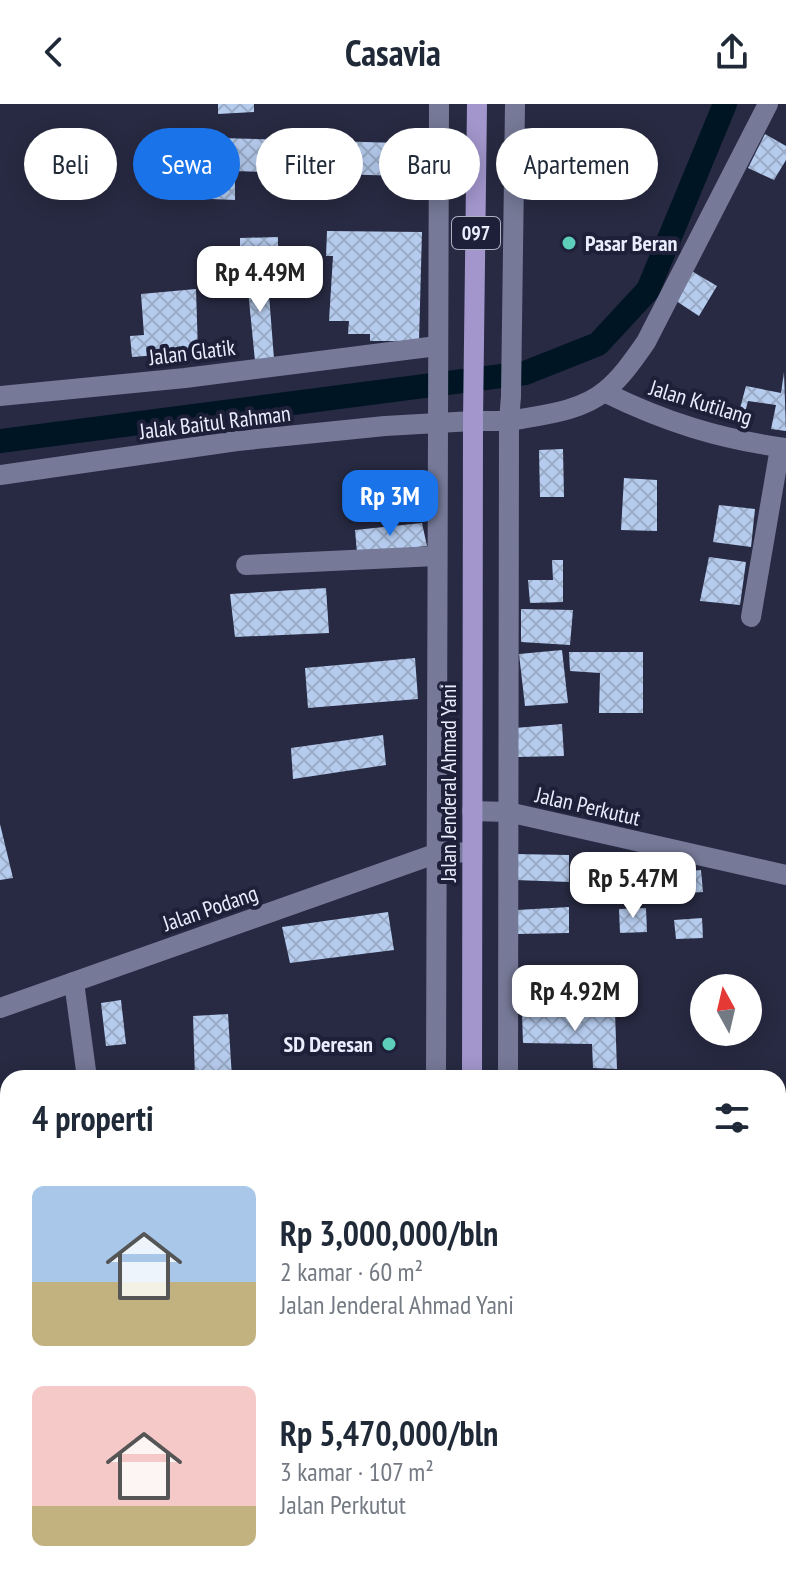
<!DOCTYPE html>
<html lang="id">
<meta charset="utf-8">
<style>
:root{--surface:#fff;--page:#f6f6f7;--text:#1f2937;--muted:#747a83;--accent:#1a73e8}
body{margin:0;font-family:"PT Sans Narrow",sans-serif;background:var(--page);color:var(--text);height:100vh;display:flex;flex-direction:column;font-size:30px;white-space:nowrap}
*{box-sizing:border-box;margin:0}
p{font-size:26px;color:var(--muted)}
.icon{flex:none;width:44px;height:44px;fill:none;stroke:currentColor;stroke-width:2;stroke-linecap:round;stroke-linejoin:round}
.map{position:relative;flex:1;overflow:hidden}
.details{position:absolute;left:0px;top:966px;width:786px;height:514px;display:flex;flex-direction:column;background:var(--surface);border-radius:24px 24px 0 0;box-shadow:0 4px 20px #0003}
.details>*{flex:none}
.banner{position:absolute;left:24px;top:24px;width:738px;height:72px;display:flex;gap:16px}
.needle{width:52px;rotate:352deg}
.fabs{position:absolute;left:690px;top:870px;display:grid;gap:16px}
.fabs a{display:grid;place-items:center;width:72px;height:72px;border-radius:50%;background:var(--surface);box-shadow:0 4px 20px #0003;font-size:40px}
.price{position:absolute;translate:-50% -68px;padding:0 18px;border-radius:16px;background:#fff;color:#222;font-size:26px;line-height:52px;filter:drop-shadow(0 2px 4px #0008)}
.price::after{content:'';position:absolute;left:50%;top:48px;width:24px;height:18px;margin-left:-12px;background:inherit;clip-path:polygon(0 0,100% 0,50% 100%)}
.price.current{background:var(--accent);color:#fff}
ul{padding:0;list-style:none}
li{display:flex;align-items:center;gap:24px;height:200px;padding:0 32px}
li span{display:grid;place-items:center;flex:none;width:224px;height:160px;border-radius:12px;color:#555}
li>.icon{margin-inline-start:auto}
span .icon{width:96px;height:96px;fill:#fffc;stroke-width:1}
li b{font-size:34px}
h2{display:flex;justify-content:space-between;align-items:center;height:96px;padding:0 32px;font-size:34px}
.pill{padding:0 28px;border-radius:36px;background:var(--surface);box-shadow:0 4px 20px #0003;font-size:28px;line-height:72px}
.pill.current{background:var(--accent);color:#fff}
header{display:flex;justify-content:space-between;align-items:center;height:104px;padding:0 32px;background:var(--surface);font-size:36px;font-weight:700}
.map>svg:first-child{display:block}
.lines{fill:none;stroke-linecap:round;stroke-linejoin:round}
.canal{stroke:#001524;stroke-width:24}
.building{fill:url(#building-cross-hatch)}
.minor{stroke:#767a98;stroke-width:20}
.tertiary{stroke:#767a98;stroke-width:20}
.primary{stroke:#a296cc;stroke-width:20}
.poi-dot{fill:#5dceb9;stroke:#1e2039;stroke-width:3}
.labels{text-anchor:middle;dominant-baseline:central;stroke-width:8;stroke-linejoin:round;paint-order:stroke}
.shield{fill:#1e2039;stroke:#aeb0c3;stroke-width:2}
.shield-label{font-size:20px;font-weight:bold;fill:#ebedfe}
.poi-label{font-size:22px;font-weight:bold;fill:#ebedfe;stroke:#1e2039;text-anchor:start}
.street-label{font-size:22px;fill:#ebedfe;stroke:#1e2039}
</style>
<header><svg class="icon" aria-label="back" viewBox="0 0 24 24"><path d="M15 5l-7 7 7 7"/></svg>Casavia<svg class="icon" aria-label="share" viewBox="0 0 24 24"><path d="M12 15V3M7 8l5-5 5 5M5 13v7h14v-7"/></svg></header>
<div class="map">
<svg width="786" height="1479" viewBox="0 0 786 1479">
<defs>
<pattern id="building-cross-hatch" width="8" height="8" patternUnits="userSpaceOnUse" patternTransform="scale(2)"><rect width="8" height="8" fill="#b6ccef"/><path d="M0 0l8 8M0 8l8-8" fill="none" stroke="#9aabc6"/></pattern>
</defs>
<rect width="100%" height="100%" fill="#282a43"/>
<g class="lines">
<polyline class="canal" points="0,337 525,269 598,240 648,186 725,0"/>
</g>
<g class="building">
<polygon points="218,0 254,0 254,8 218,10"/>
<polygon points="765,30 786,42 786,56 774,76 748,64"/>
<polygon points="184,33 402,39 402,72 235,67 235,96 187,94 187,66 182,66"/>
<polygon points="327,127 422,128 419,237 370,237 370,230 348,230 349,217 329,217 333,152 326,152"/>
<polygon points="278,133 278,151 240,151 240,134"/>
<polygon points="228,157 229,187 214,188 212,158"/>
<polygon points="267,165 274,255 255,257 246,166"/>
<polygon points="690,166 717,182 699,212 673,195"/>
<polygon points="196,185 198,248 132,253 130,232 144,231 141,190"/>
<polygon points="784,268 786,327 771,325 776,301 748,297 742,320 736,319 746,282 781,289"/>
<polygon points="563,345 564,393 540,393 539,346"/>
<polygon points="624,374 657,376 657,427 621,426"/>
<polygon points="719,401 755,405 751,443 713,438"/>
<polygon points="422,419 427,442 357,449 355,426"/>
<polygon points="709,453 746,458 740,501 700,497"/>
<polygon points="552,456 563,456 563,498 530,499 528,476 553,476"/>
<polygon points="326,484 329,529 235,533 230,490"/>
<polygon points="521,505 573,506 570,541 521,538"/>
<polygon points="562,546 568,599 525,602 519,550"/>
<polygon points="569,548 643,548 643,609 599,609 600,569 570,567"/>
<polygon points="415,554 418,595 308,604 305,564"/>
<polygon points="562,620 564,652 517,653 515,624"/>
<polygon points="383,631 386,661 293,675 291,644"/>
<polygon points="0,720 13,774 0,776"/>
<polygon points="515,750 569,751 569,778 515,776"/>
<polygon points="645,758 647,781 619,781 617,759"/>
<polygon points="701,766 703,788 672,790 669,769"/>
<polygon points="569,803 569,829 517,830 517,806"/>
<polygon points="646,804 647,828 620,829 619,805"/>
<polygon points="388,808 394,846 290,859 282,823"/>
<polygon points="702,814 703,834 676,835 674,816"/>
<polygon points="551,867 552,885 511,887 510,869"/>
<polygon points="121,896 126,940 106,942 101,899"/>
<polygon points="615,908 617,965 593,964 592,940 523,939 522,909"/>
<polygon points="228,910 232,974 195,974 193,912"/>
<polygon points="778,1072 786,1073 786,1119 778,1118"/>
<rect x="778" y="1172" width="8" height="35"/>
<rect x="619" y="1472" width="28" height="7"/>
</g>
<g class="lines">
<g class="minor">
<path d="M604,288c61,30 115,47 182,56"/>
<polyline points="0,292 185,274 437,242"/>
<path d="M511,292l-2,25c32,-6 71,-9 96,-30 17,-14 29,-32 41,-49l122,-238"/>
<polyline points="0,371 237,337 385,322 473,317"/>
<polyline points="246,461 436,452"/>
<polyline points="751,513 780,344"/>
<polyline points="508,708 786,771"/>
<polyline points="74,878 87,974"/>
<polyline points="778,1138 786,1140"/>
<polyline points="86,1472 87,1479"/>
</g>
<g class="tertiary">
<polyline points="511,292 515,0"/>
<polyline points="473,317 509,317 508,974"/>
<polyline points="472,707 508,708"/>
<polyline points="0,904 435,750 471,748"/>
<polyline points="436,974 439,0"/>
<polyline points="511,1472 511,1479"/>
<polyline points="436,1479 436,1472"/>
</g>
<g class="primary">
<polyline points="472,974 473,317 477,0"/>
<polyline points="476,1472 476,1479"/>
</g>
</g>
<g class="poi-dot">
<circle cx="569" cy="139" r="8"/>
<circle cx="389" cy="940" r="8"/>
</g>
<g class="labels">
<rect class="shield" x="452" y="113" width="48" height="32" rx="6"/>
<g class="shield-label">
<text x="476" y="129">097</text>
</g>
<g class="poi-label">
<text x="585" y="139">Pasar Beran</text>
<text x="373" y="940" text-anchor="end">SD Deresan</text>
</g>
<g class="street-label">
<text transform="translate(192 248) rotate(-7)">Jalan Glatik</text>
<text transform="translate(701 298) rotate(17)">Jalan Kutilang</text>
<text transform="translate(215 318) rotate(-7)">Jalak Baitul Rahman</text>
<text transform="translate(448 679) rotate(-90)">Jalan Jenderal Ahmad Yani</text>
<text transform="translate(588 702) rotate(13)">Jalan Perkutut</text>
<text transform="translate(210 804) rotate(-19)">Jalan Podang</text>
</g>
</g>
</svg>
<div class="fabs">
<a><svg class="needle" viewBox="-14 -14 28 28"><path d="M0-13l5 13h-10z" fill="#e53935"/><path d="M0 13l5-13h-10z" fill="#747a83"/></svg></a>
</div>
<b class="price" style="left:260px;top:210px">Rp 4.49M</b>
<b class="price current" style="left:390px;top:434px">Rp 3M</b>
<b class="price" style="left:633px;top:816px">Rp 5.47M</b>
<b class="price" style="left:575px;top:929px">Rp 4.92M</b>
<div class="banner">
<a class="pill">Beli</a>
<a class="pill current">Sewa</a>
<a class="pill">Filter</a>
<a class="pill">Baru</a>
<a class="pill">Apartemen</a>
</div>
<section class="details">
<h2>4 properti<svg class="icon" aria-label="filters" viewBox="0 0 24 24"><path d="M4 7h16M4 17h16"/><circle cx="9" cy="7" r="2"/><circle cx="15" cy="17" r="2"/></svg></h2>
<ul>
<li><span style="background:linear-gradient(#a9c7e8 60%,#c2b280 0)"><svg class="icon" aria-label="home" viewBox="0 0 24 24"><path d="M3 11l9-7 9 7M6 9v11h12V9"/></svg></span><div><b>Rp 3,000,000/bln</b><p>2 kamar · 60 m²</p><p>Jalan Jenderal Ahmad Yani</p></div></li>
<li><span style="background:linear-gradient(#f6c9c9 75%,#c2b280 0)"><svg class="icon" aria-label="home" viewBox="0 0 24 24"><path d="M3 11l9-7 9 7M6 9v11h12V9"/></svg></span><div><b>Rp 5,470,000/bln</b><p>3 kamar · 107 m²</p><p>Jalan Perkutut</p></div></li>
</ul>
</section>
</div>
